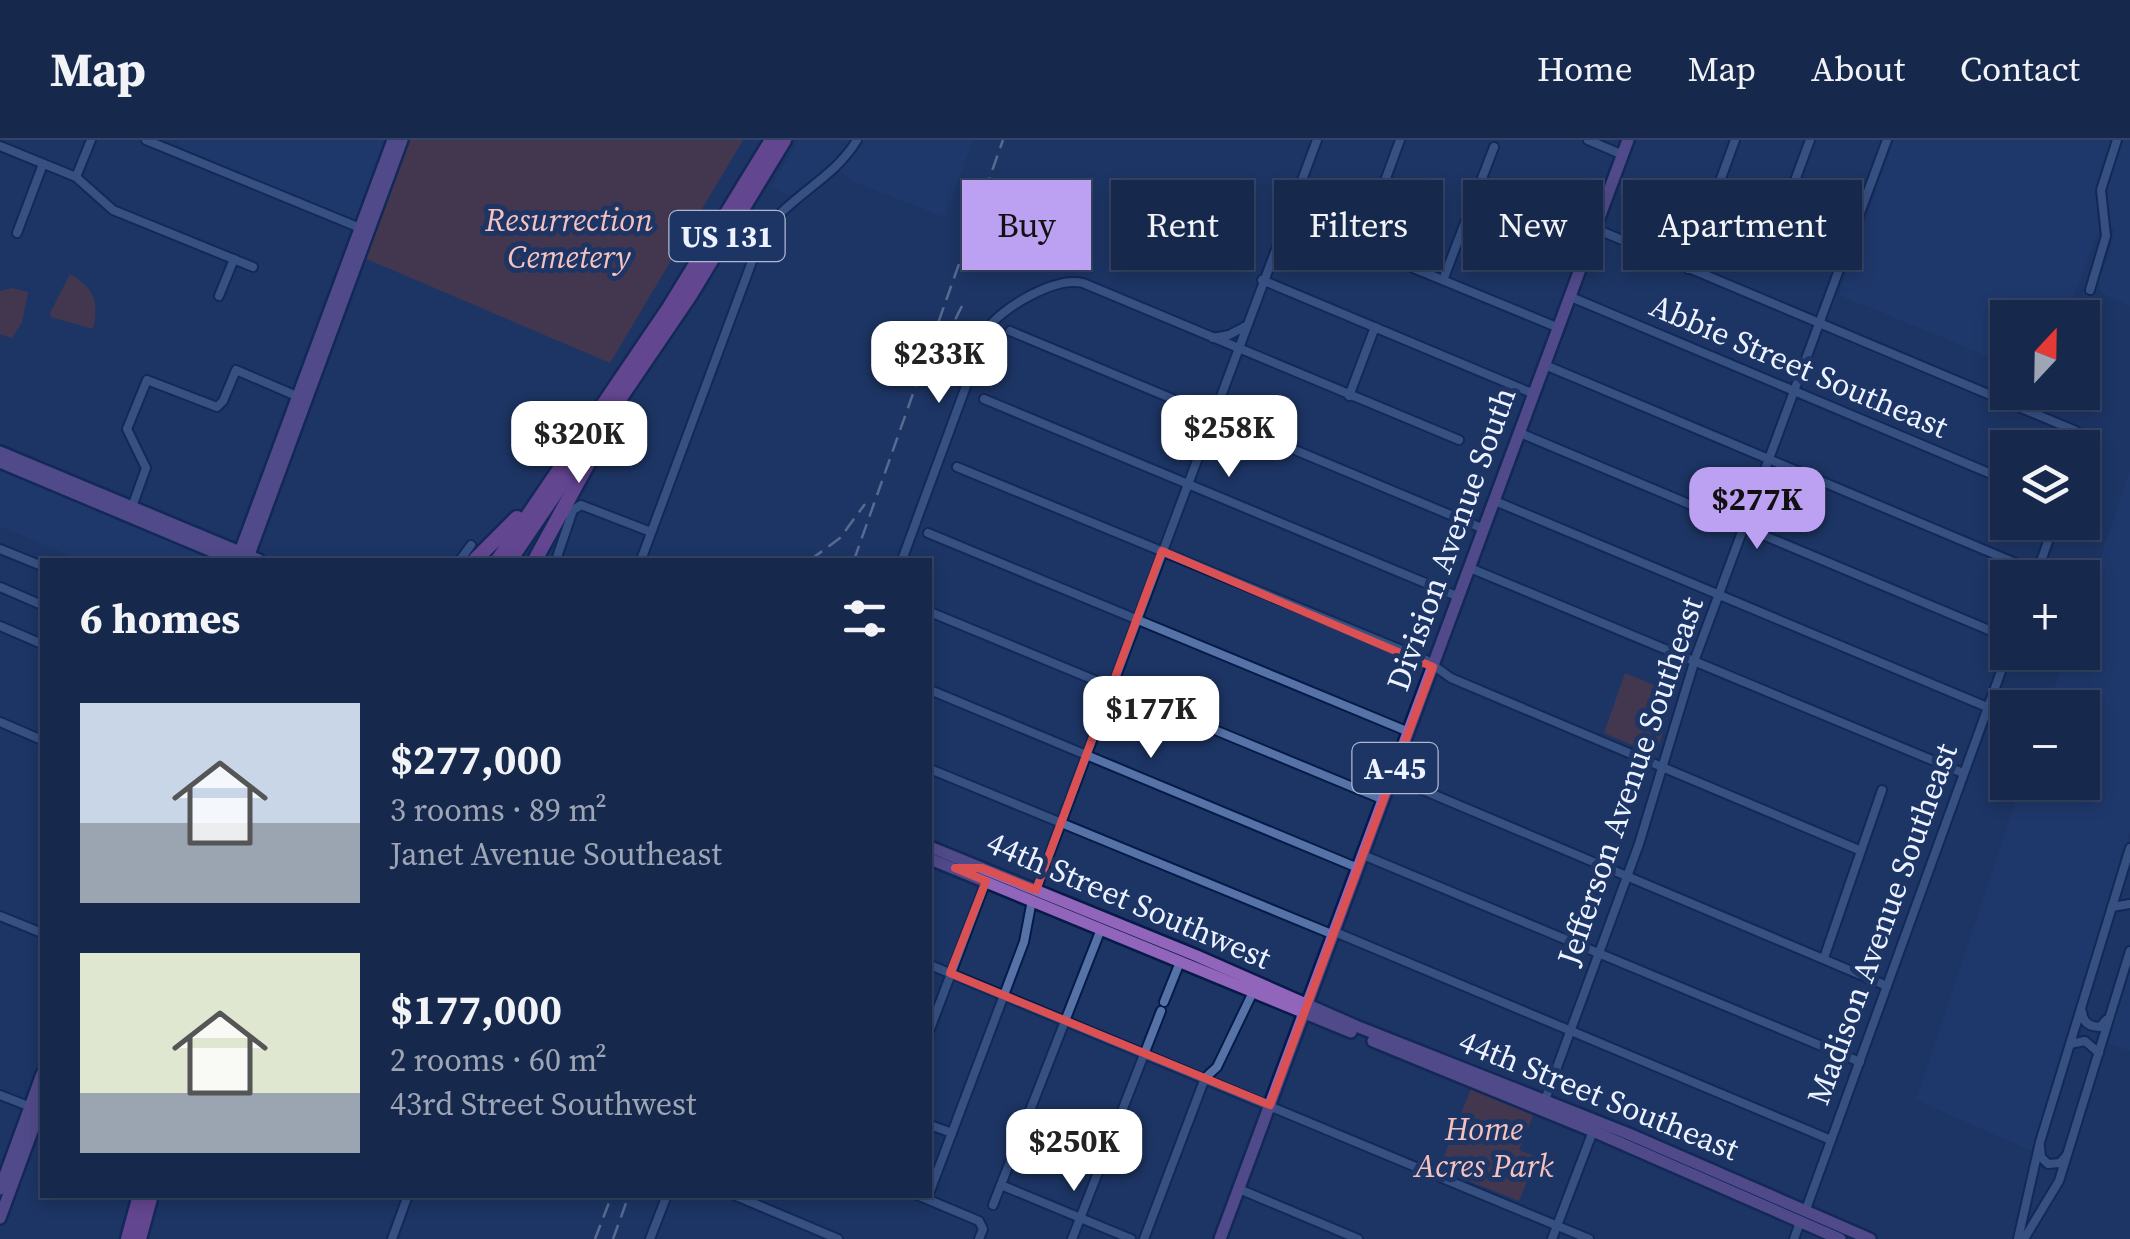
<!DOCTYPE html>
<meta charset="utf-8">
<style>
:root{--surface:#16284c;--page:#1f3053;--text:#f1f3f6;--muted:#9ea6b5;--line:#354464;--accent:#bca0f2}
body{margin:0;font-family:"Source Serif 4",serif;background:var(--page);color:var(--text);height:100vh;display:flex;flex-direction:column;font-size:38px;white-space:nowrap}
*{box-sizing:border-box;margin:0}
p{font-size:32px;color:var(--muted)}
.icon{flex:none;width:55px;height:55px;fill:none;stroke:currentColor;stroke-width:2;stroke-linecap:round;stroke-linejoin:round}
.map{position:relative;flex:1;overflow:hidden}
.side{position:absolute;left:40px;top:418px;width:892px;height:640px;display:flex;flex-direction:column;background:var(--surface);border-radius:0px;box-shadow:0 5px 15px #0003,0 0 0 2px var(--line)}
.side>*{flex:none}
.banner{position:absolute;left:962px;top:40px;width:950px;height:90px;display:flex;gap:20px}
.needle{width:65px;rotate:22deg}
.controls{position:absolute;left:1990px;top:160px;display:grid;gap:20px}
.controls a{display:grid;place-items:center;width:110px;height:110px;border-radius:0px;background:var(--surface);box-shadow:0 5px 15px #0003,0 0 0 2px var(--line);font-size:50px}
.price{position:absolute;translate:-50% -85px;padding:0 22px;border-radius:20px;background:#fff;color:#222;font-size:32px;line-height:65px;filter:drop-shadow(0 2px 5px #0008)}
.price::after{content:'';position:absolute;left:50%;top:60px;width:30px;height:22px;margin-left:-15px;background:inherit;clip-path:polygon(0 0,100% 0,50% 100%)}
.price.active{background:var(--accent);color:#111}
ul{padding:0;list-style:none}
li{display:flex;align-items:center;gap:30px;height:250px;padding:0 40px}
li span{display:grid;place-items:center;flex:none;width:280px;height:200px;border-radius:0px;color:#555}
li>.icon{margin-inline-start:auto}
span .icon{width:120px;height:120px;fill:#fffc;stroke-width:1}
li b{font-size:42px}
h2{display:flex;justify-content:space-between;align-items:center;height:120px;padding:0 40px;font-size:42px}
.chip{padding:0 35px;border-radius:0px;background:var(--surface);box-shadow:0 5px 15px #0003,0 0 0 2px var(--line);font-size:35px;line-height:90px}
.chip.active{background:var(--accent);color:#111}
header{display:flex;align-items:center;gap:60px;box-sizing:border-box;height:140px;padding:0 50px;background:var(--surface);border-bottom:2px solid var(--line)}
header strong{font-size:48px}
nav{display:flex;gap:55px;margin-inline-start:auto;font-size:35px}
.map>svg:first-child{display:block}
.built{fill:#223d74}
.green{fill:#723937}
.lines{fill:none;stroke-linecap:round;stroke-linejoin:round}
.minor-casing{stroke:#061a48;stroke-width:12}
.major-casing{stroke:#061a48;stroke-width:16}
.highway-casing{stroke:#061a48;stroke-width:19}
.minor{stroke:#5672a7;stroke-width:8}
.major{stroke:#9165b9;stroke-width:11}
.highway{stroke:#b95cc5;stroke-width:14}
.rail{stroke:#9fabc5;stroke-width:2.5;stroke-dasharray:15 8;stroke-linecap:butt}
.marked{fill:none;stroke:#da5053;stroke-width:8;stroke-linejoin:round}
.labels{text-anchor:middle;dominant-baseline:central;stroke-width:10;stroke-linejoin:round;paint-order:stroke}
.shield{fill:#1d3565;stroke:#aeb9d1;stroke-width:2.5}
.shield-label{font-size:30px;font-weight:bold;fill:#ecf2ff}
.park-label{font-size:32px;font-style:italic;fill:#f7c2be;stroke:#1d3565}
.street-label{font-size:32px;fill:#ecf2ff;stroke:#1d3565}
</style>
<header>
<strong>Map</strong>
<nav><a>Home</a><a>Map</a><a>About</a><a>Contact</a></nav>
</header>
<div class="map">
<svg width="2130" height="1099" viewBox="0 0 2130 1099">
<rect width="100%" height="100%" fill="#1d3565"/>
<g class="built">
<polygon points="178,0 390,0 360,81 355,81 180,9"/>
<polygon points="799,0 973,0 944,77 852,41 839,31 799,59 771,47"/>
<polygon points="1894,0 2130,0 2130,166 2101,153 2099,140 2109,116 2115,89 2102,83 2072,160 2086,165 2081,177 2008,178 2007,224 1839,155"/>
<polygon points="0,326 220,420 81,420 0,386"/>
<polygon points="2130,331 2130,692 2032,1011 1916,960 2022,643 2082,642 2082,568 2048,567 2067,513 2082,512 2083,469"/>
<polygon points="2130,824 2130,911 2106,902"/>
</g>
<g class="green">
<polygon points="407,0 743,0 610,223 362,117"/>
<path d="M70,134c25,15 29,27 23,55l-42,-12 -1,-4z"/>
<polygon points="12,148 28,152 22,182 12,198 0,194 0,151"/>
<polygon points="1625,533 1675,554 1656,615 1604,593"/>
<polygon points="1472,946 1535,971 1519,1010 1537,1017 1519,1061 1439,1029"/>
</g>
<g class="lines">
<defs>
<g id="minor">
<polyline points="146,0 365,90"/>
<polyline points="1588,0 1623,15"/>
<polyline points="0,6 76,37 113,70 253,127"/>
<polyline points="76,37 91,0"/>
<polyline points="1287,76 1559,188"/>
<polyline points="1596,89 2076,291 2083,297 2082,308"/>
<polyline points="1776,92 1810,0"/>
<polyline points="17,93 43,24"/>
<polyline points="1361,106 1400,0"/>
<polyline points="1688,129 1735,0"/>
<polyline points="1262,140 1534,254"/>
<polyline points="1443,140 1494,7"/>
<polyline points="2090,150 2106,96 2101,50 2117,0"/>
<polyline points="219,156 234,119"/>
<polyline points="1571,157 2008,341"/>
<polyline points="1010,191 1484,389"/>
<polyline points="1213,198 1229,195 1246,186"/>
<polyline points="1545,225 2037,432"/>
<polyline points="1349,256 1375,187"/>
<polyline points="984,259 1459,457"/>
<polyline points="1520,293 2008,498"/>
<polyline points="957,327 1426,520 1451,538 1859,710"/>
<polyline points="1495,361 1987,567"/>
<polyline points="132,367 146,328 127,289 147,240 217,267 223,261 236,230 299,257"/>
<polyline points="928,393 1409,592"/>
<polyline points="0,409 42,426"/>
<polyline points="460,420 471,405"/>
<polyline points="556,420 573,370 581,365 651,392"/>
<path d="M641,420l119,-320c24,-43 72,-58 97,-100"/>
<path d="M902,420l85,-231c16,-22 69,-53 96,-46l376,157"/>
<polyline points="1470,428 1963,633"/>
<polyline points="2035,438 2055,382"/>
<polyline points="0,447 42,465"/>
<polyline points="930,472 1384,660"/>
<polyline points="0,486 42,504"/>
<polyline points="930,550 1358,728"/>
<polyline points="0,582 42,600"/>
<polyline points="930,629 1334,795"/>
<polyline points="1392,637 1887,846"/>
<polyline points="1363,715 1860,922"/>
<polyline points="1036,750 1317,0"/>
<polyline points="2112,767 2130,764"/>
<polyline points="0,776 42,793"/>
<polyline points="1335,792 1831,1000"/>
<polyline points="1824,818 1882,650"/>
<polyline points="930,825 1589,1099"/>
<polyline points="1164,862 1180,822"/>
<path d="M2082,872c1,10 7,15 18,15l6,-7"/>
<polyline points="930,889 986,741"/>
<polyline points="2070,904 2085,901 2099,913"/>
<polyline points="0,955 31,967"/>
<polyline points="1545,960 1639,704 1696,516 1887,0"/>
<polyline points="930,985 952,993"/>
<polyline points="2040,1007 2041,1017 2048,1024 2060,1023 2066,1016"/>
<polyline points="1001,1045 1131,1099"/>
<polyline points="1239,1049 1358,1099"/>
<polyline points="930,1051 1024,802 1032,760"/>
<polyline points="734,1055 838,1099"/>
<polyline points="917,1055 979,1081 983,1089 979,1099"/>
<polyline points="993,1065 1101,789"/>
<polyline points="1805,1072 2008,512"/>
<polyline points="392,1099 408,1055"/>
<polyline points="650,1099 667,1055"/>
<polyline points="1072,1099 1161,871"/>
<polyline points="1144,1099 1205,938 1217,927 1253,852"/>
<polyline points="1552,1099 1593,991"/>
<polyline points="1794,1099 1800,1082"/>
<polyline points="2018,1099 2040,1002 2130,708"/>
<polyline points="2024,1099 2059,1041 2130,811"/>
</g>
<g id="major">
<polyline points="0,312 259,420"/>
<polyline points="0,322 233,420"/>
<polyline points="237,420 393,0"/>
<polyline points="247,420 402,0"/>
<polyline points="930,707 1197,816 1356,886 1629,994 1870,1099"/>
<polyline points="930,719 1351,892"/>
<polyline points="1373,901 1593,991 1840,1099"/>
<polyline points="0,1049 42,934"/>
<polyline points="0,1078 42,964"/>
<polyline points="1220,1099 1628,0"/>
</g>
<g id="highway">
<polyline points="475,420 517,378"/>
<polyline points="498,420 669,168 772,0"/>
<polyline points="510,420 690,155 784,0"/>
<polyline points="535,420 597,307"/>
<polyline points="128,1099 140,1055"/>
<polyline points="139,1099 151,1055"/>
</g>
</defs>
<use href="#minor" class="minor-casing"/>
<use href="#major" class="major-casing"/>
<use href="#highway" class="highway-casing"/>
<use href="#minor" class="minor"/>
<use href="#major" class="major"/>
<use href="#highway" class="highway"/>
<g class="rail">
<polyline points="945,200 963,164"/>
<polyline points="810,420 840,398 865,364"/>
<polyline points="854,420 1003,0"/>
<polyline points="595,1099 612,1055"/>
<polyline points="613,1099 629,1055"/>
</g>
</g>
<path d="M0 0H2130V1099H0ZM1162,411l271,116 -163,438 -320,-132 36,-92 -31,-13h27l54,22z" fill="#1d3565" fill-opacity=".55" fill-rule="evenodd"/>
<path class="marked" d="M1162,411l271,116 -163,438 -320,-132 36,-92 -31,-13h27l54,22z"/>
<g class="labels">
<g class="shield">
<rect x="669.5" y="71" width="115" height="50" rx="8"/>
<rect x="1352.5" y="603" width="85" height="50" rx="8"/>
</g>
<g class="shield-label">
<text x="727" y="96">US 131</text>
<text x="1395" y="628">A-45</text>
</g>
<g class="park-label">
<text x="569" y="80">Resurrection<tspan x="569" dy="37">Cemetery</tspan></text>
<text x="1484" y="989">Home<tspan x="1484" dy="37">Acres Park</tspan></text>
</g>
<g class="street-label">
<text transform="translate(1799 226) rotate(23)">Abbie Street Southeast</text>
<text transform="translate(1451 399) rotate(-70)">Division Avenue South</text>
<text transform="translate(1630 641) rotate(-71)">Jefferson Avenue Southeast</text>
<text transform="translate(1129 760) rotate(23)">44th Street Southwest</text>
<text transform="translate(1882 784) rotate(-70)">Madison Avenue Southeast</text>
<text transform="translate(1599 955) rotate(22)">44th Street Southeast</text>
</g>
</g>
</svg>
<div class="controls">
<a><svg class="needle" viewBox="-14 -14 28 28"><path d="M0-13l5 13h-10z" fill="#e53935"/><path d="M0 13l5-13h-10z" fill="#9ea6b5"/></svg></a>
<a><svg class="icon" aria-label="layers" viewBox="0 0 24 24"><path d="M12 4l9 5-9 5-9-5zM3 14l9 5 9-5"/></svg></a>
<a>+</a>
<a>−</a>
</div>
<b class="price" style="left:939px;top:266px">$233K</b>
<b class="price" style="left:1229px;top:340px">$258K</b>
<b class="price" style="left:579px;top:346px">$320K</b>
<b class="price active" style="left:1757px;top:412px">$277K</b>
<b class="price" style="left:1151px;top:621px">$177K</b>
<b class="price" style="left:1074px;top:1054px">$250K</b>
<div class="banner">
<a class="chip active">Buy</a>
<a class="chip">Rent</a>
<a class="chip">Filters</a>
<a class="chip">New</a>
<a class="chip">Apartment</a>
</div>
<section class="side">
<h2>6 homes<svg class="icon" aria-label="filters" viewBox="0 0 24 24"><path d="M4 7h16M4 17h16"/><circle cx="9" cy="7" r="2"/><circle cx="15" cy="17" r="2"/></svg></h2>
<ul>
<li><span style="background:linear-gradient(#c9d6e8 60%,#9aa5b1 0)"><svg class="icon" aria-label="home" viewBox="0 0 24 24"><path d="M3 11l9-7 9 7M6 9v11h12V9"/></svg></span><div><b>$277,000</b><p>3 rooms · 89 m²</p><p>Janet Avenue Southeast</p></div></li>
<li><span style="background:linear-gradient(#dfe7d0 70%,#9aa5b1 0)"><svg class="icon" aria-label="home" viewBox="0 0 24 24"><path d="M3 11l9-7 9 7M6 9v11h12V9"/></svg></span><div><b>$177,000</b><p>2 rooms · 60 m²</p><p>43rd Street Southwest</p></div></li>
</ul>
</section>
</div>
